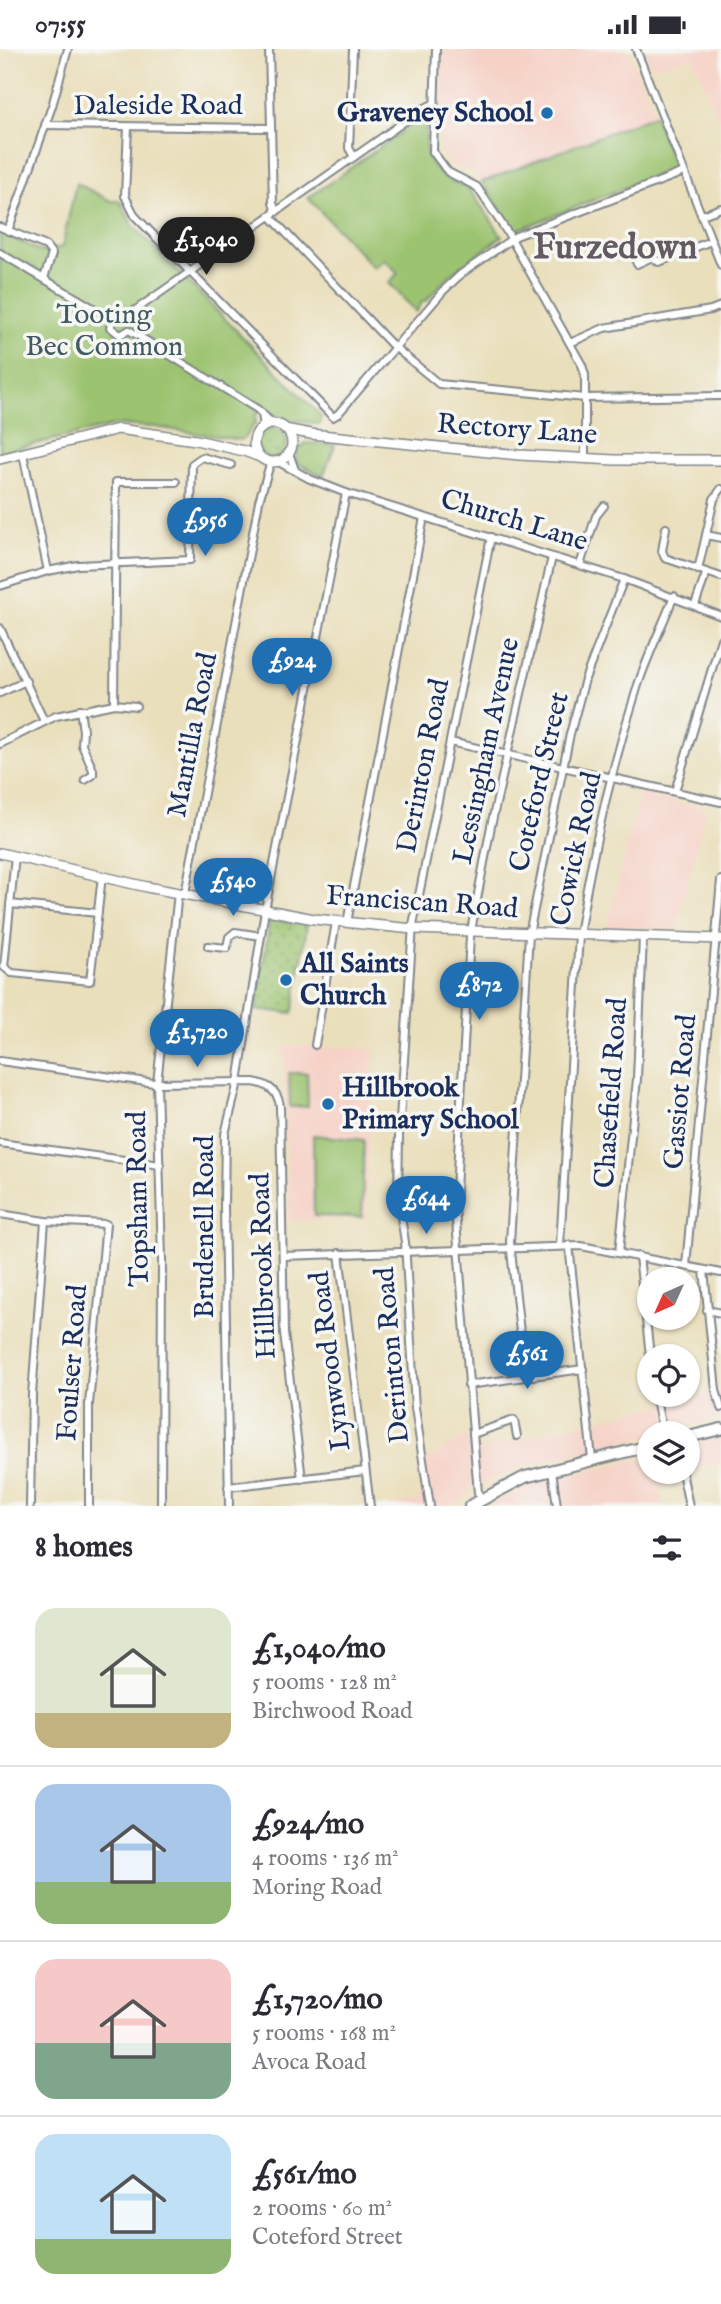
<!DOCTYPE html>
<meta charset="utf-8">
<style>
:root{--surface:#fff;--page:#f7f7f7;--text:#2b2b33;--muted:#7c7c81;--line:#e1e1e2;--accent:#1f6fb2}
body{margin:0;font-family:"IM FELL English",serif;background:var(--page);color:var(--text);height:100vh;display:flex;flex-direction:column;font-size:26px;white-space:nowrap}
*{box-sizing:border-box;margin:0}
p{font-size:23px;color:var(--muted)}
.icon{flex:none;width:38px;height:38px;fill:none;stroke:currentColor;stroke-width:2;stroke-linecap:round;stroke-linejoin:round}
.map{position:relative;height:1457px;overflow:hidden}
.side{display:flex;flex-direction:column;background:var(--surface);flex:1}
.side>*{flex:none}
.needle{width:46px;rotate:225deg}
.controls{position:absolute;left:637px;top:1218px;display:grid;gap:14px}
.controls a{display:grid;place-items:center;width:63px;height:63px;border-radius:50%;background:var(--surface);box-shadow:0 2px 5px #0004;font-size:35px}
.price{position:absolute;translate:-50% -60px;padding:0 16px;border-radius:24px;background:var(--accent);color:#fff;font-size:23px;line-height:46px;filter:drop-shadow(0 2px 4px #0008)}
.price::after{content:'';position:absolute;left:50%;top:42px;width:21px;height:16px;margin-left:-10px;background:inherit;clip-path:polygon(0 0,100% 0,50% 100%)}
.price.selected{background:#222;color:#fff}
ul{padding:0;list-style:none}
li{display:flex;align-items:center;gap:21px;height:175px;padding:0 35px}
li+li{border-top:2px solid var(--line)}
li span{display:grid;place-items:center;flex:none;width:196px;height:140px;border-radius:21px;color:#555}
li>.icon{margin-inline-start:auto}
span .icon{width:84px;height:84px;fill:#fffc;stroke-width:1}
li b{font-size:30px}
h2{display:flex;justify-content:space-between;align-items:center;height:84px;padding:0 35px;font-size:30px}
.status{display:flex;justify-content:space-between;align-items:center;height:49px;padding:0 35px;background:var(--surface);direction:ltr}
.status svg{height:19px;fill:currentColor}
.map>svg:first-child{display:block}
.built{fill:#f6d1c6}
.grass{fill:url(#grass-dots);stroke:#5c7966;stroke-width:2}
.park{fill:#9cc36f;stroke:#5c7966;stroke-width:2}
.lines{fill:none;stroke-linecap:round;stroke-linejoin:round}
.street-casing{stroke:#82878c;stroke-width:10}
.secondary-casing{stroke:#82878c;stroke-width:12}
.highway-casing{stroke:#82878c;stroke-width:14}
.street{stroke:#fff;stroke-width:6}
.secondary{stroke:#fff;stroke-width:9}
.highway{stroke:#fff;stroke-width:10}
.poi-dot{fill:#1f6fb2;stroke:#f6f6f2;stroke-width:2.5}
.labels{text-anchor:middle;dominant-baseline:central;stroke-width:7;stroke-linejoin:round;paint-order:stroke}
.street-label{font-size:28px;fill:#1b2f5e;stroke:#f6f6f2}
.poi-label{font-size:28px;font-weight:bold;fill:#1b2f5e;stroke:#f6f6f2;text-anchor:start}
.park-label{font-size:28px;fill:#425b63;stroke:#f6f6f2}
.district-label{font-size:35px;font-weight:bold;fill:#635a62;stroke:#f6f6f2}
</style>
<div class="status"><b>07:55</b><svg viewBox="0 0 49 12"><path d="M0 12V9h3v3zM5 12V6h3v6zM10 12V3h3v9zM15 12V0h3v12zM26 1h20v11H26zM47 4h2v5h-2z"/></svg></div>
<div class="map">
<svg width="721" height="1457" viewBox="0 0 721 1457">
<defs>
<pattern id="grass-dots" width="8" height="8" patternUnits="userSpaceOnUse" patternTransform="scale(1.75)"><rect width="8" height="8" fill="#9cc36f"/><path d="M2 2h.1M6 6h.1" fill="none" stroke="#7e9f5e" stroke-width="1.8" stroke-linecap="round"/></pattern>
</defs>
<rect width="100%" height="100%" fill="#f6f6f2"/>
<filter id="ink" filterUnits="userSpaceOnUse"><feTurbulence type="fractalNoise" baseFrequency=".0143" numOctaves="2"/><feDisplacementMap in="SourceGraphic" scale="14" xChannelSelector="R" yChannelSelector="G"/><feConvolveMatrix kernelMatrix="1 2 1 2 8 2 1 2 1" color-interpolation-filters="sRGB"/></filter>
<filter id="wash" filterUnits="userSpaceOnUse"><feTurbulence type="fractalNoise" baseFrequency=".00686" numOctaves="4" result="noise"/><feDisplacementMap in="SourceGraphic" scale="28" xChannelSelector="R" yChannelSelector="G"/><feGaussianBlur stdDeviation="1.57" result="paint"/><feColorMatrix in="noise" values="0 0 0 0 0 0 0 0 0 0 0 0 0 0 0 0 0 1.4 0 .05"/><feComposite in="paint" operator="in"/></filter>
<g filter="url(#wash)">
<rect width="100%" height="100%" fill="#eadfbb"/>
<g class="built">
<polygon points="443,0 628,0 654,66 482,133 475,123 452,117 440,102"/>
<polygon points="643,0 721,0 721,78 693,8 650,19"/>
<polygon points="640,744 706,760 677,880 607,878"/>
<polygon points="214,809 232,813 232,820 265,826 260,852 193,839 197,814 212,817"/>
<polygon points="284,996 374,1000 366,1155 367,1168 289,1172"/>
<polygon points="721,1342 721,1369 661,1384 649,1384 649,1387 524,1417 470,1441 470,1445 450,1457 388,1457 421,1450 417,1417 465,1387 482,1400 569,1377"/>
<polygon points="721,1389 721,1414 688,1421 688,1396"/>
<polygon points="649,1407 649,1423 678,1423 664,1426 666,1433 660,1443 663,1457 488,1457 519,1438"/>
</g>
<g class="grass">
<circle cx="272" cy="394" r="15"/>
<polygon points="270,871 307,876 293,964 256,961"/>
</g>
<g class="park">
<polygon points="426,66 426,103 432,116 443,128 470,141 502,187 448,228 426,252 422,253 416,263 389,234 398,224 384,210 374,219 308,149"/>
<polygon points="654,66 675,119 515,182 482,133"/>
<polygon points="76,134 111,152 120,152 132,176 321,367 320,375 279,369 264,359 255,367 256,373 246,387 240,391 155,378 117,376 0,403 0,183 42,203 62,198"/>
<polygon points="305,394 335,396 323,427 297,414 296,404"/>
<polygon points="289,1024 307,1024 308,1057 290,1058"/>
<polygon points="313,1086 364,1091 362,1168 314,1167"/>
</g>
</g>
<g filter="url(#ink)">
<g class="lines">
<defs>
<g id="street">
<polyline points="269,0 273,154 276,163"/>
<polyline points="353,0 349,99 354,108"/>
<polyline points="436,0 433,103 448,123 477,138 509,186 582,316 585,326 585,410"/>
<polyline points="636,0 721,216"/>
<polyline points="45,76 271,79"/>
<polyline points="128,78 125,147 135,167 333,368 338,365 444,241 461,225 516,187 684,123"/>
<polyline points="702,166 721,159"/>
<polyline points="270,167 392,296 439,335 585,349 721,347"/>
<polyline points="0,178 46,197 52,205 44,229"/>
<polyline points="8,182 52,57 68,0"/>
<polyline points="0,204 112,270"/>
<polyline points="633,204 637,215 652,208 659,213 711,192"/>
<polyline points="127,267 421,61 433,55"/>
<polyline points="127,267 122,265 115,267 110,278 120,286 129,281"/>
<polyline points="129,281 257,360 274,376"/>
<polyline points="570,294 604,279 711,261 721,257"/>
<polyline points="262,364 264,378"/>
<polyline points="289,404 295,421"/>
<polyline points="23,405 48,522 78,516 190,511 192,415 202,408 231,416"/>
<polyline points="277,412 310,430 346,444 624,530 721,567"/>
<polyline points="666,479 662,502 665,509 721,528"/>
<polyline points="706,486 714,450 721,440"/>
<polyline points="580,516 596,467 604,457"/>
<polyline points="698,521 706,486 721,489"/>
<polyline points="0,537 48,522"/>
<polyline points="695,556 706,525"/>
<polyline points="0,579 44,672"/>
<polyline points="0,644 26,632"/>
<polyline points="114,655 116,433 176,433"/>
<polyline points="80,660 83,682 82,696 93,721 93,726 85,731"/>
<polyline points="450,693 721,753"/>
<polyline points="0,695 56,667 114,655 136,657"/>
<polyline points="675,742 721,590"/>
<polyline points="15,807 4,918 12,924 90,932 102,827"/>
<polyline points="185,845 259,452 271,412"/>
<polyline points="10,855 98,864"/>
<polyline points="347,874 424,468"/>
<polyline points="208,897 227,899 229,888 235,883 261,887"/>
<polyline points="315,996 336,873"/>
<path d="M0,1012l154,22 99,-1c15,2 25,9 27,24l4,227 18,146"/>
<polyline points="0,1094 160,1116"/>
<polyline points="0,1165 45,1172 106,1175 89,1355 89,1457"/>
<path d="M560,1196l19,-310c13,-83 33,-169 59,-250 10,-30 24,-59 36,-89"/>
<polyline points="569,1196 592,1410"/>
<polyline points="619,1203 637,1030 643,888"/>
<polyline points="339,1204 370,1457"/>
<polyline points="283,1207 581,1197 721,1224"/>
<polyline points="639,1207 650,1307"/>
<polyline points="686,1217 721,831"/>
<polyline points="704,1221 716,1341 721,1359"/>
<polyline points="707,1261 721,1264"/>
<polyline points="525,1328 510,1193 529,885 570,685 585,630 624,530"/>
<polyline points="468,1336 583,1320"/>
<polyline points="655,1346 663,1384"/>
<polyline points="473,1385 514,1371 517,1387"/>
<polyline points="552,1421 557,1457"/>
<polyline points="682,1423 689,1457"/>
<polyline points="228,1438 365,1422"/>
<polyline points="482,1449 478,1444 475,1408 455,1160 470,887 491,777 552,508"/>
<polyline points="30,1457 32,1346 45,1172"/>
<polyline points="161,1457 162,1210 157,1034 178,844"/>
<polyline points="229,1457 224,1157 225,1085 238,1033 265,861 346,444"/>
<polyline points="430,1457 415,1359 405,1193 398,1149 399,1086 413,876 491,488"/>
</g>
<g id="secondary">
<circle cx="273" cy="394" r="19"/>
<polyline points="284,380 311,385 519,406 615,411 721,411"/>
<polyline points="0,410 118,380 196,391 244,402 260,408"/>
<polyline points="0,804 147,838 314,870 413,880 721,890"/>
</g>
<g id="highway">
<polyline points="688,1388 721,1380"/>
<polyline points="470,1457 525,1428 649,1397"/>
</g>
</defs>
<use href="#street" class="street-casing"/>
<use href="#secondary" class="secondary-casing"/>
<use href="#highway" class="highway-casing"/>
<use href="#street" class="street"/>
<use href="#secondary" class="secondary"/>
<use href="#highway" class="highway"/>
</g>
</g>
<g class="poi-dot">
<circle cx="547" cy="64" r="7"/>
<circle cx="286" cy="931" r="7"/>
<circle cx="328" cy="1055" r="7"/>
</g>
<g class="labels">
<g class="street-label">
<text x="158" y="57">Daleside Road</text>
<text transform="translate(517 381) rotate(4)">Rectory Lane</text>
<text transform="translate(514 472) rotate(17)">Church Lane</text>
<text transform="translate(193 686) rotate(-79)">Mantilla Road</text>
<text transform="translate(487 702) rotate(-78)">Lessingham Avenue</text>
<text transform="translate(424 717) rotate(-79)">Derinton Road</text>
<text transform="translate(540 733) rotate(-77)">Coteford Street</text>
<text transform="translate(577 800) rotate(-78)">Cowick Road</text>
<text transform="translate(422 854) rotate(4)">Franciscan Road</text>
<text transform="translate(681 1043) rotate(-85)">Gassiot Road</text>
<text transform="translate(612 1044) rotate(-86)">Chasefield Road</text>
<text transform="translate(139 1150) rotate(-91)">Topsham Road</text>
<text transform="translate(205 1178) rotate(-90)">Brudenell Road</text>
<text transform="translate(264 1217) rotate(-92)">Hillbrook Road</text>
<text transform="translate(393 1306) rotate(-95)">Derinton Road</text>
<text transform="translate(331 1312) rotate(-97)">Lynwood Road</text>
<text transform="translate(73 1314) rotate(-86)">Foulser Road</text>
</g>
<g class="poi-label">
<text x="533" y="64" text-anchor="end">Graveney School</text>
<text x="300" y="915">All Saints<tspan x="300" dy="32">Church</tspan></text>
<text x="342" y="1039">Hillbrook<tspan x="342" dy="32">Primary School</tspan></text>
</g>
<g class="park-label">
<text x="104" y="266">Tooting<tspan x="104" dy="32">Bec Common</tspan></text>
</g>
<g class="district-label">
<text x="615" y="199">Furzedown</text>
</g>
</g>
</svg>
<div class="controls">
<a><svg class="needle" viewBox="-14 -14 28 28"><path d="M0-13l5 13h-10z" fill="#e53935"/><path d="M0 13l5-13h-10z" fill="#7c7c81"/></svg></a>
<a><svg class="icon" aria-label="locate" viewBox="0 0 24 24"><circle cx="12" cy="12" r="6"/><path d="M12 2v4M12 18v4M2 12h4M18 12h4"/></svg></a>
<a><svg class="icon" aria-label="layers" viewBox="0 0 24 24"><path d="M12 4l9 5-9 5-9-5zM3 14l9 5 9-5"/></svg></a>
</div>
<b class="price selected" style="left:206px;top:228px">£1,040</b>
<b class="price" style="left:205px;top:509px">£956</b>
<b class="price" style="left:292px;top:649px">£924</b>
<b class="price" style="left:233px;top:869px">£540</b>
<b class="price" style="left:479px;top:973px">£872</b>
<b class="price" style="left:197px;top:1020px">£1,720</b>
<b class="price" style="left:426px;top:1187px">£644</b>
<b class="price" style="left:527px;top:1342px">£561</b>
</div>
<section class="side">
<h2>8 homes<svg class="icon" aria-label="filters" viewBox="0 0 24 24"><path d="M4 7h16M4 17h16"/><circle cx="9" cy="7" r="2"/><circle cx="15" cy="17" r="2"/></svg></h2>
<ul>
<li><span style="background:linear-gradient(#dfe7d0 75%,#c2b280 0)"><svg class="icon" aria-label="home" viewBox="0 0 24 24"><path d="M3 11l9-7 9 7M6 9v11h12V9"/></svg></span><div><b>£1,040/mo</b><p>5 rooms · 128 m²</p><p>Birchwood Road</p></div></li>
<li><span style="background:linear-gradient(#a9c7e8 70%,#8fb573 0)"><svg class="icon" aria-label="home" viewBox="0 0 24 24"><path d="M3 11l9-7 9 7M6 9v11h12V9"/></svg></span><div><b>£924/mo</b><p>4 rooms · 136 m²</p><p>Moring Road</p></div></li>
<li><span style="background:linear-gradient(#f6c9c9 60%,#7fa58c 0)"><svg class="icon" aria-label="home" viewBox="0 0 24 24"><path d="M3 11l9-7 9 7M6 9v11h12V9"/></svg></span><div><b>£1,720/mo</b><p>5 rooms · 168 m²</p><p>Avoca Road</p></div></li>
<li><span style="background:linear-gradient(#bfe0f5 75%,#8fb573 0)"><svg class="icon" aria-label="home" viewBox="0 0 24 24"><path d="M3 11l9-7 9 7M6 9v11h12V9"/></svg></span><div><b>£561/mo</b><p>2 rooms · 60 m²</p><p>Coteford Street</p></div></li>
</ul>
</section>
